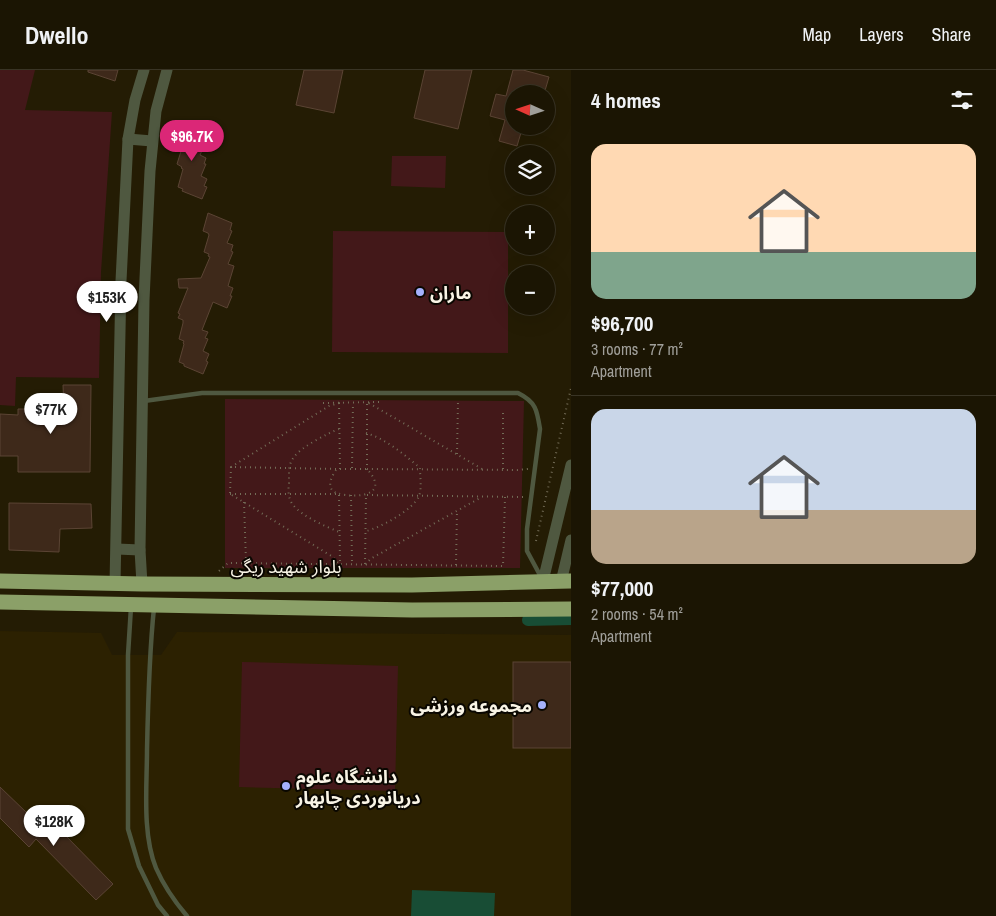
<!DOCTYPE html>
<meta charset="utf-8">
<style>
:root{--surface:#1b1503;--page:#282212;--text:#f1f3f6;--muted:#a09f9a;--line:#393425;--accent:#db2777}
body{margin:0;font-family:"Archivo Narrow","Noto Sans Arabic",sans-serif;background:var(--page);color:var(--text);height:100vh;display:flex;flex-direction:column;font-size:19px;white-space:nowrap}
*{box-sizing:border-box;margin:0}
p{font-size:16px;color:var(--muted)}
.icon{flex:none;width:28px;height:28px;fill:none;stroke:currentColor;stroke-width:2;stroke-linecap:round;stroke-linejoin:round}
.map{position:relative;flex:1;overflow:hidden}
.drawer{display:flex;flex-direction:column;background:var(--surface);width:425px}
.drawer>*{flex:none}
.needle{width:32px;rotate:273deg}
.buttons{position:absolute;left:505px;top:15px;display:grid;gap:10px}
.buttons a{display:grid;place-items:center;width:50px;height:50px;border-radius:50%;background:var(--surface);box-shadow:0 5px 20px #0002,0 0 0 1px var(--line);font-size:25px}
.price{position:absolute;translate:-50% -42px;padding:0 11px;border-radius:18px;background:#fff;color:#222;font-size:16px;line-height:32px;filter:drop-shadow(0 1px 2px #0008)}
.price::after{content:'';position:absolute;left:50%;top:30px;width:15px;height:11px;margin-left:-8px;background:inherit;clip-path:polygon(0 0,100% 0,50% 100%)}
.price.current{background:var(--accent);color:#fff}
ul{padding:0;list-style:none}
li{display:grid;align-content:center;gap:10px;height:265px;padding:0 20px}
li+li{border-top:1px solid var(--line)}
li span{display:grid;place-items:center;height:155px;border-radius:15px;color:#555}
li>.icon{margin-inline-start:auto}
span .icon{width:90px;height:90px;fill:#fffc;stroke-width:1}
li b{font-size:21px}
h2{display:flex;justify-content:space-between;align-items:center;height:60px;padding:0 20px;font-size:21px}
header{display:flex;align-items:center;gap:30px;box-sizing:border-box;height:70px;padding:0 25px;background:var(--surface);border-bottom:1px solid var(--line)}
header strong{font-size:24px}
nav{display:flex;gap:28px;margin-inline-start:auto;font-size:18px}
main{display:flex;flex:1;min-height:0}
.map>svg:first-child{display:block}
.built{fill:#2c2101}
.green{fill:#431819}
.water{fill:#184d35}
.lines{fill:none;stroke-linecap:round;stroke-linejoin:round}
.canal{stroke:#184d35;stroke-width:12}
.building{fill:#3e291a;stroke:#5b4434}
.path{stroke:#736c57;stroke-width:2;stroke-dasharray:1 4;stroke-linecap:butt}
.service{stroke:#4f5840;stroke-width:4.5}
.tertiary{stroke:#4f5840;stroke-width:11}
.trunk{stroke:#8ba068;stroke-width:15}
.poi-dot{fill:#a5b1fc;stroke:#0a0701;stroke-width:2}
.labels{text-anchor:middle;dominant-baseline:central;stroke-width:4;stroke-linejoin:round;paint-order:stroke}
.poi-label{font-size:18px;font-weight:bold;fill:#f9f4e5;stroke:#0a0701;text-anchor:start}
.street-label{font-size:18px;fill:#f9f4e5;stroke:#0a0701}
</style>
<header>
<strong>Dwello</strong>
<nav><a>Map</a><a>Layers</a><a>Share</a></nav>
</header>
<main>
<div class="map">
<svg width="571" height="846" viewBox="0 0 571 846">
<rect width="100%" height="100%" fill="#241c04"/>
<polygon class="built" points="0,561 101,563 112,585 161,585 177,562 571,565 571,846 0,846"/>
<g class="green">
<polygon points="0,0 35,0 25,40 112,42 101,202 99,308 16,307 15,336 0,335"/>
<polygon points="392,86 446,86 445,118 391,116"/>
<polygon points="333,161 508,162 508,283 332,282"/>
<polygon points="225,329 524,331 520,498 225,498"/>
<polygon points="242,592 398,596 395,721 239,717"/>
</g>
<polygon class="water" points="412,820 495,823 494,846 411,846"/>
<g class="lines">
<polyline class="canal" points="528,550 571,549"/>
</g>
<g class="building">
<polygon points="88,0 118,0 115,11 88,2"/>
<polygon points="304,0 343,0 334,43 296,35"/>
<polygon points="425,0 472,0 458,59 414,48"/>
<polygon points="513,0 523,0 549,7 544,24 533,21 532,24 514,24 514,56 523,56 517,76 499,71 505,50 490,46 496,24 506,26"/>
<polygon points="181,56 206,65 203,73 205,74 200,85 206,88 204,94 206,94 201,106 207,109 204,116 207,117 202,129 182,121 183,119 178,117 183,99 181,98 182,97 177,94 182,78 181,76 176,74 178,69 176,68"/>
<polygon points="208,143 232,153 230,160 232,161 227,173 233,175 231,181 233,182 228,194 234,196 228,216 233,218 230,226 232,226 227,238 213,232 202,260 208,262 205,268 208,269 203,281 209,284 206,291 208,292 203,304 184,296 184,294 179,292 184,274 183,273 184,271 179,269 183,253 183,250 178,248 180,244 178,243 188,218 179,218 178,209 201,208 210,187 208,186 209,184 204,182 209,165 208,163 203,161"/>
<polygon points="63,315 91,315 90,402 18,402 18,386 0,386 0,344 18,345 18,339 64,339"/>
<polygon points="9,433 91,434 92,458 60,459 59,482 9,480"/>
<rect x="513" y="592" width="58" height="86"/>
<polygon points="0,717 55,770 63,763 113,814 96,830 36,769 29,777 0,748"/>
</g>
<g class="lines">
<g class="path">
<polyline points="323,333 379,332"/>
<polygon points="339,333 340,399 231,397 329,336"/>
<path d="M339,359c-11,4 -38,18 -45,28 -6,7 -5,17 -5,26 -1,8 -1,15 4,22 10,12 32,21 46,27"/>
<path d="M366,363c20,6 39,22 54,35 0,8 2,21 -1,28 -6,14 -39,32 -53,35"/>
<polyline points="457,384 458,331"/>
<polyline points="352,398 353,333"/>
<path d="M340,399h27c29,32 -27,29 -34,22 -6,-6 -1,-15 3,-21z"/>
<polyline points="482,399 367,332 367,399 517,400 528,399"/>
<polyline points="503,399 503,339"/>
<polyline points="230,423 231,397"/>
<polyline points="230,424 339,424 340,493"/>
<polyline points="232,425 333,487 339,494"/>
<polyline points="351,425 352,494"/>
<polyline points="244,432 246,492"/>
<polyline points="536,471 571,318"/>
<polyline points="365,494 366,425 524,427"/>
<polyline points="365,494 372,488 480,428"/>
<polyline points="456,495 457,440"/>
<polyline points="219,501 228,493 503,496 505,427"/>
</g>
<g class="service">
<path d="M144,331l58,-8h316c18,9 19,17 22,36l-13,100v22l14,26"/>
<polyline points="131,537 128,585 128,759 139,796 158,835 167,846"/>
<path d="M154,538c-5,47 -6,94 -7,142 0,36 -5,84 9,118 7,16 19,34 31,48"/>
</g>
<g class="tertiary">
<polyline points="128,69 152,71"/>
<polyline points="117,479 140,480"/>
<polyline points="543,511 571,395"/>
<polyline points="561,512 571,470"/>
<polyline points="115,514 121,211 128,69 135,30 144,0"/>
<polyline points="142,514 140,480 144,230 150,101 156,41 167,0"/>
</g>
<g class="trunk">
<polyline points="0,511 142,514 412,515 571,511"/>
<polyline points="0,532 412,540 571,539"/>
</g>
</g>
<g class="poi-dot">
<circle cx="420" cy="222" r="5"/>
<circle cx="542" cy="635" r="5"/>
<circle cx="286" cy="716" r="5"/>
</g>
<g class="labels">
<g class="poi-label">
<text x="430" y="222">ماران</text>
<text x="532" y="635" text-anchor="end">مجموعه ورزشی</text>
<text x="296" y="706">دانشگاه علوم<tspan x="296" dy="21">دریانوردی چابهار</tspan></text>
</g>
<g class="street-label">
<text x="286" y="496">بلوار شهید ریگی</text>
</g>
</g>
</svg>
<div class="buttons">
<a><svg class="needle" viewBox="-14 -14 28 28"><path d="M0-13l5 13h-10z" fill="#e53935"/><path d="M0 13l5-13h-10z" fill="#a09f9a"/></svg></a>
<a><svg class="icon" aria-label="layers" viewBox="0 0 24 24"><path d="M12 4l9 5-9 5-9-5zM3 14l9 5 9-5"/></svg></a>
<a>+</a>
<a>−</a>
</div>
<b class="price current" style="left:192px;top:92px">$96.7K</b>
<b class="price" style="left:107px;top:253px">$153K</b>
<b class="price" style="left:51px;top:365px">$77K</b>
<b class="price" style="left:54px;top:777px">$128K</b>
</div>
<section class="drawer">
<h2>4 homes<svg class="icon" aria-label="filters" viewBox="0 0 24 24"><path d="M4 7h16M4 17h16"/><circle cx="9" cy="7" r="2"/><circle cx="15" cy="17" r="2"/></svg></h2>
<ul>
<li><span style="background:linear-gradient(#ffd9b3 70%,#7fa58c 0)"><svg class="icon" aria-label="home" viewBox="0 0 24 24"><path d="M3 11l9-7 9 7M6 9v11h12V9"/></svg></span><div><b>$96,700</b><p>3 rooms · 77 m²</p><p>Apartment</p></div></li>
<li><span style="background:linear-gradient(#c9d6e8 65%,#b9a48a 0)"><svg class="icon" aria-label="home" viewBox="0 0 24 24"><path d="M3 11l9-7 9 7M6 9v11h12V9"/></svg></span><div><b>$77,000</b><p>2 rooms · 54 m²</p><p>Apartment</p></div></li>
</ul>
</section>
</main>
